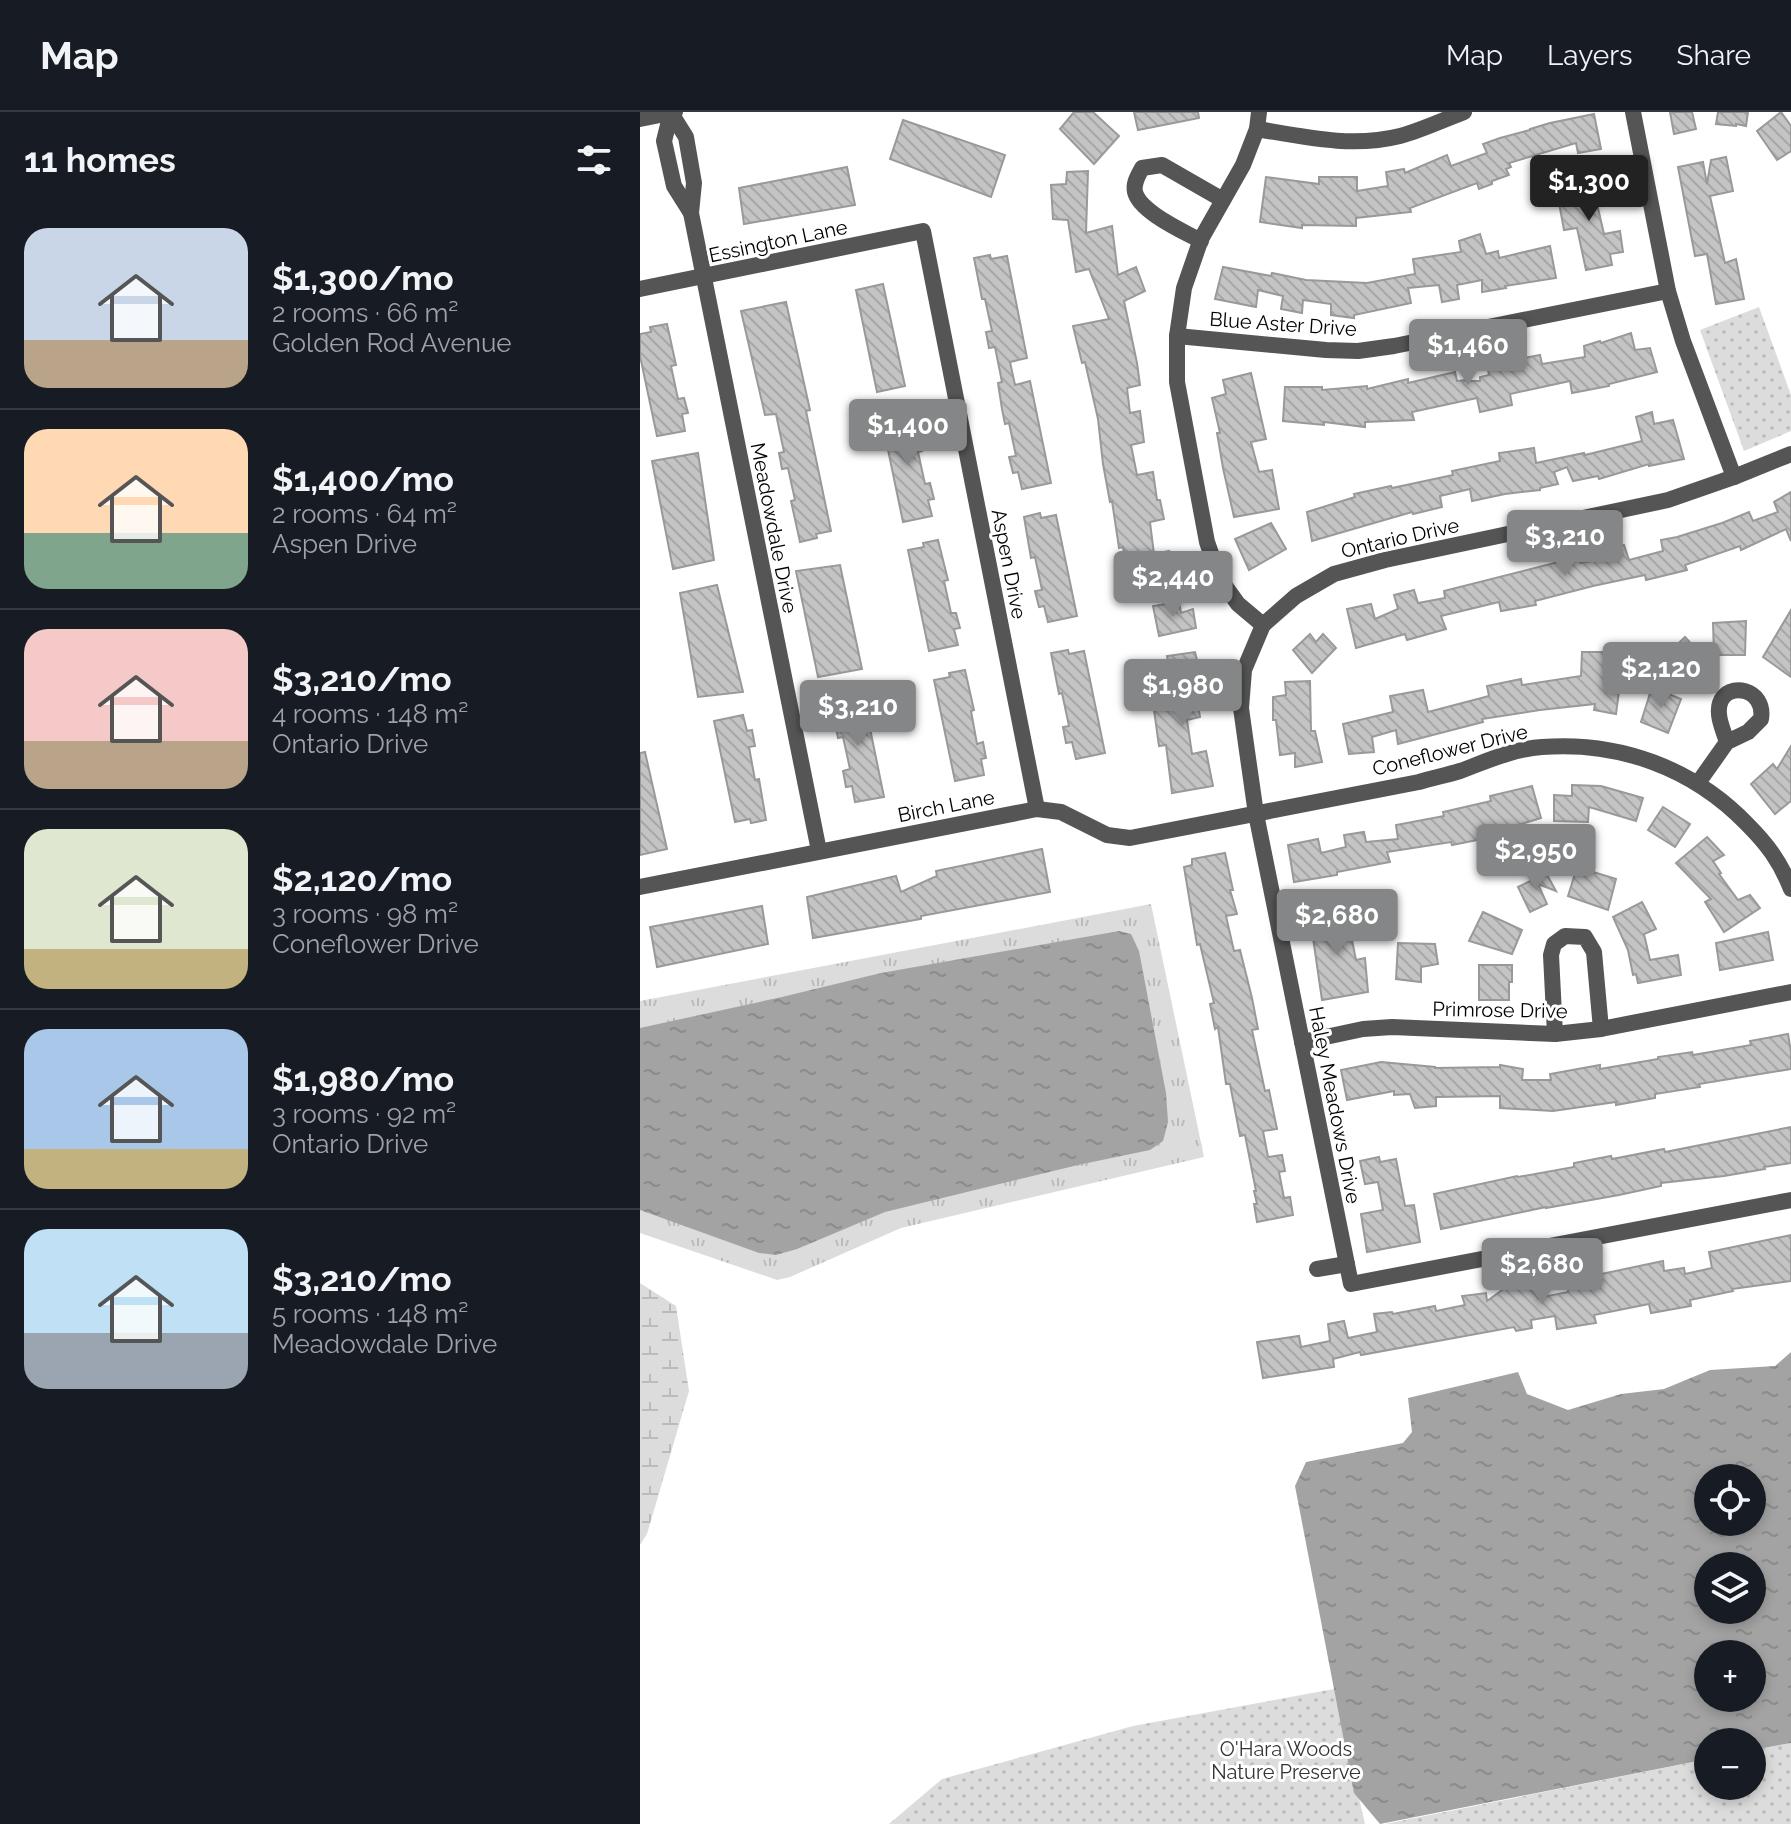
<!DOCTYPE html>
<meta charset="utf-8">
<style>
:root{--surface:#171b24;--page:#242831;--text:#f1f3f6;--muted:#9ea1a6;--line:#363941;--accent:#858687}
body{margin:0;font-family:Raleway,sans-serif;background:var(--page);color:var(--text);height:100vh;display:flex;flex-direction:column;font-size:30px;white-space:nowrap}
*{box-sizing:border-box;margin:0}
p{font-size:26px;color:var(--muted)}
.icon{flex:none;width:44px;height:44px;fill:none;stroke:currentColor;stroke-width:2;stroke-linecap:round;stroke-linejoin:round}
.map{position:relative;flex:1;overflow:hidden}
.details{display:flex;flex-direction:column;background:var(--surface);width:640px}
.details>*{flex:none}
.tools{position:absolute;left:1054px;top:1352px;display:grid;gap:16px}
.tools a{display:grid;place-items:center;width:72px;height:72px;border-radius:50%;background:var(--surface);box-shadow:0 4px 12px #0003;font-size:40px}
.price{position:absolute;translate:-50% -68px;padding:0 18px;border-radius:8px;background:var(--accent);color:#fff;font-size:26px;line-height:52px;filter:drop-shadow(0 2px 4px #0008)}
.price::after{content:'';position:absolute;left:50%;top:48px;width:24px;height:18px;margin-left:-12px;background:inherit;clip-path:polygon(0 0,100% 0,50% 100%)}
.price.selected{background:#222;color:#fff}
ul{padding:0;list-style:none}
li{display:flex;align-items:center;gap:24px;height:200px;padding:0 24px}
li+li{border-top:2px solid var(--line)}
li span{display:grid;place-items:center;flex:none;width:224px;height:160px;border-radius:24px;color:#555}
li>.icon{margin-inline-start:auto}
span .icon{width:96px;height:96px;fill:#fffc;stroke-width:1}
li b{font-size:34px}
h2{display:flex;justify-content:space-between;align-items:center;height:96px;padding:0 24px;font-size:34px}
header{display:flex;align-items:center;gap:48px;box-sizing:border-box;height:112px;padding:0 40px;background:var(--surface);border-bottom:2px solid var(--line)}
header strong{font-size:38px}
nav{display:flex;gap:44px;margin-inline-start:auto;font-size:28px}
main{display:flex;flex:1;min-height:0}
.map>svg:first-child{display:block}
.grass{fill:url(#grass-tufts)}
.wetland{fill:url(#wetland-marsh)}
.park{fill:url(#park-dots)}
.water{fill:url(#water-ripples);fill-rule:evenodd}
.building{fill:url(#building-back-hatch);stroke:#999;stroke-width:2}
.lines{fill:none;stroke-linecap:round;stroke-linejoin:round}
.minor{stroke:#555;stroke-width:16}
.tertiary{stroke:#555;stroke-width:16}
.labels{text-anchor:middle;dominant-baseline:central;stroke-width:6;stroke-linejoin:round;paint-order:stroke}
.street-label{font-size:20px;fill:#000;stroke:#fff}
.park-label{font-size:20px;fill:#333;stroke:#fff}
</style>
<header>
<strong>Map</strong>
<nav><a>Map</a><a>Layers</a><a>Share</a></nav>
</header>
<main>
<section class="details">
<h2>11 homes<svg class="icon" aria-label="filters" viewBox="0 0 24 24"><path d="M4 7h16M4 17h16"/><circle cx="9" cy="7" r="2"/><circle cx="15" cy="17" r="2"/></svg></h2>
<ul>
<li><span style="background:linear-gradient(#c9d6e8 70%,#b9a48a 0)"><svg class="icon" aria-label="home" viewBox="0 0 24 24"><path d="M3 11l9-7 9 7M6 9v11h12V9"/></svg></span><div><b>$1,300/mo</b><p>2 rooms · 66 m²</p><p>Golden Rod Avenue</p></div></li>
<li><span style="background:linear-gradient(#ffd9b3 65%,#7fa58c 0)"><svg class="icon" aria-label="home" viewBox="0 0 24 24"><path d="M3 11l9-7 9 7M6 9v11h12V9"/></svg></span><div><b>$1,400/mo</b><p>2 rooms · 64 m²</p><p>Aspen Drive</p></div></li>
<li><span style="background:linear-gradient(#f6c9c9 70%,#b9a48a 0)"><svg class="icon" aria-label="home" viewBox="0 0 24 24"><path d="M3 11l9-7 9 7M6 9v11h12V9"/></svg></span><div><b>$3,210/mo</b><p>4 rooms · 148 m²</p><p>Ontario Drive</p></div></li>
<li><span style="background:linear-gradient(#dfe7d0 75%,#c2b280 0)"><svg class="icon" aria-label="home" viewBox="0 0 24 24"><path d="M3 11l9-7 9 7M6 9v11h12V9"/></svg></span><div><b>$2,120/mo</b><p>3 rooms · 98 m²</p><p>Coneflower Drive</p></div></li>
<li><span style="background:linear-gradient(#a9c7e8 75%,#c2b280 0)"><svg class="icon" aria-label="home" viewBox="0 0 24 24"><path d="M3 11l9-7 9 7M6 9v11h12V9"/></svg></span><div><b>$1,980/mo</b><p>3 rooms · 92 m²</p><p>Ontario Drive</p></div></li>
<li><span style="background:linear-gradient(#bfe0f5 65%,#9aa5b1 0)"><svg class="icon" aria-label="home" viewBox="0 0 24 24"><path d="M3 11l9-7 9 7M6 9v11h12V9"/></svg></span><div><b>$3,210/mo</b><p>5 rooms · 148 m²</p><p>Meadowdale Drive</p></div></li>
</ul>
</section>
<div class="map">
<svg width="1151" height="1712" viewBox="0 0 1151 1712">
<defs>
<pattern id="grass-tufts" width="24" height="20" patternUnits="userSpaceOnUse" patternTransform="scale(2)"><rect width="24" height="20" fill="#dcdcdc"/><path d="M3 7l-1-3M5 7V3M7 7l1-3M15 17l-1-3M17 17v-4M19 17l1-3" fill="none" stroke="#bbb"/></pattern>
<pattern id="wetland-marsh" width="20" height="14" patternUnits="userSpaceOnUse" patternTransform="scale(2)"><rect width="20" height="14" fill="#dcdcdc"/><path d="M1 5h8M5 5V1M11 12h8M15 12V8" fill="none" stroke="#bbb"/></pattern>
<pattern id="park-dots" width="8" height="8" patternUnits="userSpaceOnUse" patternTransform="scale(2)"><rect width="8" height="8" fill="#dcdcdc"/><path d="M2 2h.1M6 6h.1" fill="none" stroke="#bbb" stroke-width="1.8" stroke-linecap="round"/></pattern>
<pattern id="water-ripples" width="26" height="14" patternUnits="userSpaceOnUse" patternTransform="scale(2)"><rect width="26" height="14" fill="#a3a3a3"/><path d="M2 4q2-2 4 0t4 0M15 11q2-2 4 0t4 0" fill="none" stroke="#8b8b8b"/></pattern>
<pattern id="building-back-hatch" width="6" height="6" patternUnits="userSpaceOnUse" patternTransform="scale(2)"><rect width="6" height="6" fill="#c4c4c4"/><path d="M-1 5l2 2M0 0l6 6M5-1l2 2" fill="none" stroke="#a7a7a7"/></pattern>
</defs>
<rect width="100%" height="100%" fill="#fff"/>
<polygon class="grass" points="511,792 564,1045 261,1116 150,1165 137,1168 0,1121 0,889"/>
<polygon class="wetland" points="0,1171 36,1194 49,1279 7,1422 0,1433"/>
<g class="park">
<polygon points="1119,195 1151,283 1151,319 1104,339 1060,218"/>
<polygon points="694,1577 725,1712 249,1712 302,1667 493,1614"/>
<polygon points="1151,1631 1151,1712 745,1712 1068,1647 1068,1674 1112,1674 1112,1638"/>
</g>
<g class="water">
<polygon points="479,819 491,822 499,839 526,981 528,1010 523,1029 510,1038 438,1053 245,1100 157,1137 136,1143 119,1141 0,1098 0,916 142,885 241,861"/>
<path d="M1151,1240v391l-39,7v-8h-44v17l-328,65 -26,-31 -59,-307 11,-24 97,-19 9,-11 -4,-34 110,-26 9,22 41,16 53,-16 43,-5 46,-19 65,-4zM1068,1366h44v44h-44zM1068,1454h44v44h-44zM1068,1542h44v44h-44z"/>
</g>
<g class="building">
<polygon points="434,0 453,0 479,24 454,52 420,17"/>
<polygon points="494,0 558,0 559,6 498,18"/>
<polygon points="1030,0 1052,0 1056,17 1034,22"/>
<polygon points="1078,0 1108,0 1106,14 1096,12 1096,14 1076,12"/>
<polygon points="1141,0 1151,14 1151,39 1137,48 1117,19"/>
<polygon points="954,2 961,37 938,41 936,31 869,51 871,55 866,57 869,63 852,69 852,72 839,77 837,71 770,96 771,100 716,106 716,114 662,113 662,116 620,110 626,65 679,72 679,65 717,65 717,79 748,74 746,60 764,57 765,61 807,43 811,54 847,41 843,32 860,26 890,18 890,17 910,11"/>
<polygon points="263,8 365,43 351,85 250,47"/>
<polygon points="1086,45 1093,79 1070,84 1085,151 1096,147 1104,187 1076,192 1067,142 1055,144 1038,55 1063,50 1067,72 1071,48"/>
<polygon points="207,55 215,93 104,112 99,76"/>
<polygon points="448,59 446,121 472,114 478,163 496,155 505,179 484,189 497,251 500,273 487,276 490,301 500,299 504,330 491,333 497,363 513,360 517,388 520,388 524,407 510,410 514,442 529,439 531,463 519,464 521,476 491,482 483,435 479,436 472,389 470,390 463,352 458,307 445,250 442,251 433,214 469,207 449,157 436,160 428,108 413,107 411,73 426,72 427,60"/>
<polygon points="964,68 968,90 957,92 964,122 980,119 983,140 970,142 972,153 946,158 937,116 924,118 917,80"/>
<polygon points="840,122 846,142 858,139 859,146 910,134 916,166 865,174 866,176 842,180 842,168 817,173 819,187 802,190 799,173 768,176 771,191 714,203 714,206 691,203 691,192 663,188 662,201 641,197 643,184 618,178 616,195 575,187 583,155 631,164 632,161 666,168 727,171 775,162 773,147 821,140 819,129"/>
<polygon points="350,143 351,147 367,144 387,246 370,250 375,273 390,269 411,371 382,377 378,360 373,361 369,345 376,344 369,311 365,312 362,297 358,271 362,270 355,235 349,236 346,220 352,219 345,187 342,187 334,146"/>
<polygon points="243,172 265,274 237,280 216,178"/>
<polygon points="146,190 170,298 166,299 191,419 176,422 177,426 160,430 151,389 155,388 148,356 142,357 139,341 144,340 136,302 125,303 101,199"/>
<polygon points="27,212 36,253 31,254 38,287 44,286 48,301 42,302 45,319 17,324 0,244 0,222 11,220 10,215"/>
<polygon points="991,221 995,238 1010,236 1017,260 969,272 969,274 932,281 930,269 870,282 872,293 840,300 837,286 772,300 774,308 725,310 725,315 684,310 684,313 643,309 645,275 682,275 682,278 727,274 727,277 768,267 768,271 815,260 817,269 826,268 826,269 840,269 840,265 849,263 847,253 900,243 902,252 945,245 944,234 960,229 961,231"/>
<polygon points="611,261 626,327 611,330 619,360 632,358 639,397 594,405 583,356 577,321 580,321 572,286 586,282 583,268"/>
<polygon points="272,299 282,339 278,340 285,372 290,371 294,387 288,388 292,404 263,410 242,309 257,306 257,302"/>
<polygon points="1012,300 1014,312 1033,308 1044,347 1009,354 1009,352 959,367 958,364 933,369 927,355 914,360 918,372 900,376 900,378 865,382 832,389 830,377 800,384 802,395 773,402 772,400 672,429 667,400 715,385 714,382 751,374 752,376 813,363 812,359 860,349 859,341 894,336 896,351 944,341 945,343 1002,329 996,305"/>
<polygon points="58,341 74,448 33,457 12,349"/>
<polygon points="1151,380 1151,429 1146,417 1101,438 1100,434 1045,453 1047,458 1006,468 1005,463 953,474 895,489 896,493 861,499 859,490 801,504 806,517 767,528 765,522 716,536 707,497 731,492 735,507 758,497 754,483 774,478 778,491 805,486 804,479 938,445 940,451 965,447 962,440 984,433 989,448 1023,439 1021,428 1037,425 1082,411 1109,400 1113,409 1138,400 1134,390"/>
<polygon points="400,401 401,406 416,403 437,504 408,510 404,494 399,495 395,479 402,478 395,445 391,446 384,405"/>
<polygon points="631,411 646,437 609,458 595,427"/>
<polygon points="298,428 308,468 304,469 311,501 316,501 320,516 314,517 318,533 289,539 268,438 284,435 283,431"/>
<polygon points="200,453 222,557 178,565 156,459"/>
<polygon points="77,473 103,580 58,585 40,481"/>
<polygon points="539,490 541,501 553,497 556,516 519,524 513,494"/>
<polygon points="1151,498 1151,565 1123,545"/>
<polygon points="1106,509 1105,543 1074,543 1073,511"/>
<polygon points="670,522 676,530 683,522 696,536 672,561 653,538"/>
<polygon points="1045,525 1066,548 1037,575 1017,552"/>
<polygon points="428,538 429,542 444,539 465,641 436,647 432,630 426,631 423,615 429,614 422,581 419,582 411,541"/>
<polygon points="555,540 563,572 555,574 560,605 547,608 552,642 566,639 573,674 532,681 526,633 519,634 514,598 536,593 527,544"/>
<polygon points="942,540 973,540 969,562 981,564 976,602 954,598 955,592 900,598 842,607 843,610 758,632 756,618 732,625 734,640 709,642 703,612 753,600 750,584 783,578 788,600 849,584 847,574 881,567 882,573 941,564"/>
<polygon points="325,558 334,598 331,599 337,632 343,630 346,646 341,647 344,663 315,669 294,568 310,565 309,561"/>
<polygon points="670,569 671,619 675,619 682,650 655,655 655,641 640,643 636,608 633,608 633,585 646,583 645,570"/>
<polygon points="1012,575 1041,587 1028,621 1001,610"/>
<polygon points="223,582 244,685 215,690 212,674 206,675 203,659 210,657 203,625 198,626 191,589"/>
<polygon points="103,603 107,619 112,618 115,634 109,635 115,668 119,667 126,708 111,711 110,707 95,710 74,609"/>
<polygon points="1151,634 1151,689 1135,702 1111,672 1133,652 1137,657"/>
<polygon points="5,640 27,737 0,743 0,641"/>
<polygon points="932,673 961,674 1003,686 996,709 949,695 948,710 914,709 914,683 932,684"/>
<polygon points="892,674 901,706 851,721 852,725 812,733 811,730 747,740 750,750 697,760 697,763 654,770 648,733 678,727 681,741 706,735 704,723 724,720 726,730 758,727 756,713 804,704 803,700 851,689 850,684"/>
<polygon points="1023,695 1050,712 1035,735 1008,718"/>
<polygon points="1067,725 1084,743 1073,749 1081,761 1079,762 1098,788 1110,783 1120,796 1084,820 1065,790 1071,787 1036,751"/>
<polygon points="402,737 410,780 281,804 281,807 173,826 167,785 256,764 261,780 297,764 296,759"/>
<polygon points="585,741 593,778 590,778 597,802 586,804 594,839 600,838 612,886 618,917 612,918 625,979 629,978 637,1017 623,1019 628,1045 642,1043 645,1059 639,1060 644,1086 650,1085 653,1103 617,1110 614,1092 617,1092 614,1079 616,1079 605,1023 600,1024 590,972 586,972 578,915 575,917 570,892 574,891 560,832 557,833 544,755 552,753 552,747"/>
<polygon points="937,755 976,767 968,798 928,784"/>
<polygon points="906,761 916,779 898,772 907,792 890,800 878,775"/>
<polygon points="1002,790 1016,817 1004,822 1010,848 1038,843 1041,863 998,871 996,862 993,863 988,838 973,805"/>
<polygon points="122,794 128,832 17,855 10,815"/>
<polygon points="706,798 716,848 725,846 728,880 682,888 670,805"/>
<polygon points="843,800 882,818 872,842 829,829"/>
<polygon points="1128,820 1133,848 1080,858 1076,831"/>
<polygon points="758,831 795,832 798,852 781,855 781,870 756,867"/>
<polygon points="839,853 872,853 872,870 869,870 869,888 839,888"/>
<polygon points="1148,922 1151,940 1151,957 1059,972 1060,975 1015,982 1015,986 976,993 976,990 913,999 860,996 860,984 796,985 796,994 775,996 770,982 754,983 754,979 707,988 701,958 741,950 795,955 795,956 860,955 860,953 883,957 882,968 911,968 910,962 960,953 960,957 1018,947 1018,945 1052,940 1053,943 1111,933 1110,929"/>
<polygon points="1151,1015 1151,1051 1124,1055 1125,1057 1084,1064 1021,1071 1021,1074 979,1083 906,1096 906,1095 801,1117 794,1082 877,1064 878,1065 934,1055 934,1051 971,1044 972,1047 1024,1037 1025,1040"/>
<polygon points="739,1045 740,1050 756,1047 765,1094 774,1093 780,1130 727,1140 721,1102 743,1098 738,1070 725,1072 720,1049"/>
<polygon points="1151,1123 1151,1169 1092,1177 1093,1179 1050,1188 1051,1194 1011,1201 1009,1192 954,1203 956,1211 917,1217 915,1204 891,1208 892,1216 876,1219 874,1215 721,1243 720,1240 693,1247 694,1255 623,1266 617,1230 659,1224 661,1235 690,1229 688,1212 704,1209 708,1226 737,1220 734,1202 752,1200 753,1202 795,1194 796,1199 825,1193 822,1184 846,1181 847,1189 865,1176 895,1171 898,1186 928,1180 928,1166 946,1162 947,1165 1023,1149 1024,1159 1044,1156 1045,1162 1072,1156 1069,1140"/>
</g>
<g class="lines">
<g class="minor">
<polyline points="619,0 617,17 603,53 561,127 544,176 537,224 537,270 567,430 580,467 598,492 623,513"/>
<polyline points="993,0 1028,179 1043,229 1094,365"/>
<polyline points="31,1 46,25 54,71 51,101 179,739"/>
<polyline points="31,1 24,29 34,74 51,101"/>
<path d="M617,17c48,8 95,19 143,7 22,-6 43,-16 64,-24"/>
<path d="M561,129c-18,-10 -61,-29 -66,-49 -2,-9 3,-16 7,-24l20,-3 61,35"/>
<polyline points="0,177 283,119 397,697"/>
<polyline points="537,224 686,238 718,239 754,234 1028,179"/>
<polyline points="1151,342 1094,365 1028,388 745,448 694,462 656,484 623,513 604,558 601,596 606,632 616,702 711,1172 1151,1088"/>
<path d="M1058,671l29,-41 21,-10 13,-13c5,-31 -34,-38 -41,-16 -4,12 3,27 7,39"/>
<path d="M0,775l397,-78 24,3 46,23 23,3 289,-56c14,-4 28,-7 41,-11 27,-10 53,-22 82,-24 77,-6 151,21 205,77 20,20 33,37 44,65"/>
<polyline points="915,922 911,843 914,832 925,824 945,825 954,840 961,917"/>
<polyline points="662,930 723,917 752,915 915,922 961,917 1151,880"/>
<polyline points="677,1157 707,1152"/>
</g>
<polyline class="tertiary" points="0,7 35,0"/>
</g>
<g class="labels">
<g class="street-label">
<text transform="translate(138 129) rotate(-12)">Essington Lane</text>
<text transform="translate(643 212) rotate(4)">Blue Aster Drive</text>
<text transform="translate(134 416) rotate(79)">Meadowdale Drive</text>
<text transform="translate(760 426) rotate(-13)">Ontario Drive</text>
<text transform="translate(369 452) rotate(79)">Aspen Drive</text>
<text transform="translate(810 638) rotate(-14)">Coneflower Drive</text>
<text transform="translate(306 694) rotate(-11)">Birch Lane</text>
<text transform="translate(860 898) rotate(1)">Primrose Drive</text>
<text transform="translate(695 993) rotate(79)">Haley Meadows Drive</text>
</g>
<g class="park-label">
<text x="646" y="1637">O'Hara Woods<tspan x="646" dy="23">Nature Preserve</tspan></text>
</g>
</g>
</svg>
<div class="tools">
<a><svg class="icon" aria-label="locate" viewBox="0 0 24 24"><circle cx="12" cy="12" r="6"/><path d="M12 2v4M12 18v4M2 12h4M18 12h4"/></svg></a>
<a><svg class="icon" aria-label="layers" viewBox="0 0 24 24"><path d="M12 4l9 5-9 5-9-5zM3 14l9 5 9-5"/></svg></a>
<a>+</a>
<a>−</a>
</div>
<b class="price selected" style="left:949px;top:111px">$1,300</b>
<b class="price" style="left:828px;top:275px">$1,460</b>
<b class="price" style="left:268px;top:355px">$1,400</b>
<b class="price" style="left:925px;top:466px">$3,210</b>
<b class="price" style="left:533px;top:507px">$2,440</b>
<b class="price" style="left:1021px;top:598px">$2,120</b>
<b class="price" style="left:543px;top:615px">$1,980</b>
<b class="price" style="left:218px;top:636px">$3,210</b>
<b class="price" style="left:896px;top:780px">$2,950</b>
<b class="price" style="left:697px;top:845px">$2,680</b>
<b class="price" style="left:902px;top:1194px">$2,680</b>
</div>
</main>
